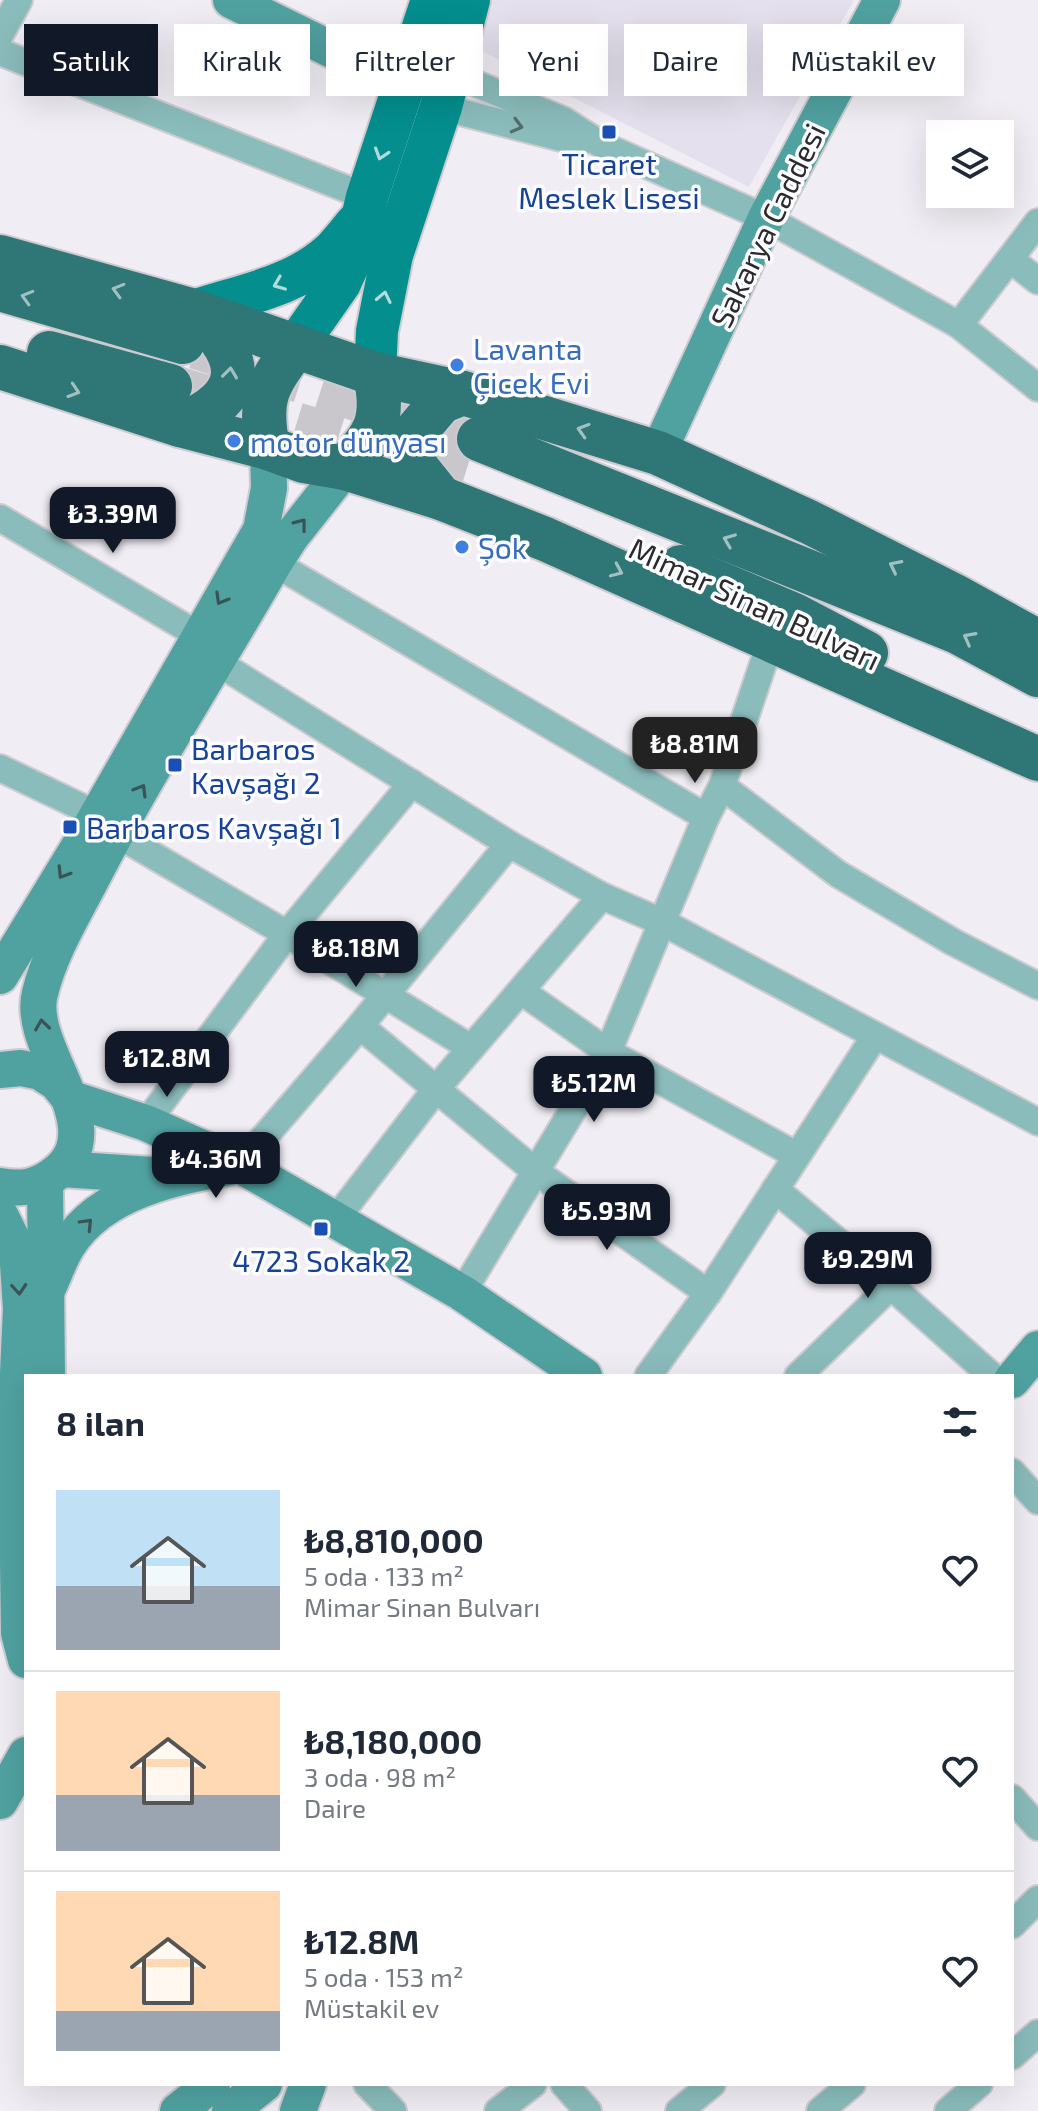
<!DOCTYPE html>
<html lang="tr">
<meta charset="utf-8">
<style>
:root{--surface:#fff;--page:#f2f2f3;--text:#1f2937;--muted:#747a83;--line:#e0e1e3;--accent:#111827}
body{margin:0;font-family:"Exo 2",sans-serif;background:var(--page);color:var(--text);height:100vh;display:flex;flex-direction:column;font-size:30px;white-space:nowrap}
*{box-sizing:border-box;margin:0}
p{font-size:26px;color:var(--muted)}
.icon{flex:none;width:44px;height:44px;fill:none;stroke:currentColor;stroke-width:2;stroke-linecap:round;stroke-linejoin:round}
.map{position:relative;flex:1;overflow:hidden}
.details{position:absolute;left:24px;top:1374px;width:990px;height:712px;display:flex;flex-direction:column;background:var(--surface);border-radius:0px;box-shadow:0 8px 32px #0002}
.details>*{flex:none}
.guide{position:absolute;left:24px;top:24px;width:990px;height:72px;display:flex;gap:16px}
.tools{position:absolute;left:926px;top:120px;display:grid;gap:16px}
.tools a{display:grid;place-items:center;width:88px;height:88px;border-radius:0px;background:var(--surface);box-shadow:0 8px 32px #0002;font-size:40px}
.price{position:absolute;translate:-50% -68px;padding:0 18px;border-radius:16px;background:var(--accent);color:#fff;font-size:26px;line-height:52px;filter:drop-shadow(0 2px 4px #0008)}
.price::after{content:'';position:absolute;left:50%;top:48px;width:24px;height:18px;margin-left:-12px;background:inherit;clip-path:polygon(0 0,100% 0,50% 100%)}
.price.current{background:#222;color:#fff}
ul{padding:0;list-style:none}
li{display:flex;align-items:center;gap:24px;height:200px;padding:0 32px}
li+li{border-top:2px solid var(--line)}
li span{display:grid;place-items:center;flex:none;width:224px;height:160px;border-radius:0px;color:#555}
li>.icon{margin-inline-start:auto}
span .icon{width:96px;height:96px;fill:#fffc;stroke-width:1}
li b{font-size:34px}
h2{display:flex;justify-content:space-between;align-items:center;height:96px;padding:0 32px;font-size:34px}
.tag{padding:0 28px;border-radius:0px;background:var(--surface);box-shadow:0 8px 32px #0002;font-size:28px;line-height:72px}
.tag.current{background:var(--accent);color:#fff}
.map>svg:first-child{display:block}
.built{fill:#e4e0ed}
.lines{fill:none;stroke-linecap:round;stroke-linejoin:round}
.highway-tunnel{stroke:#c9c7cc;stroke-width:44;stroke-dasharray:44 22;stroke-linecap:butt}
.street-casing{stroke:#cdcbd0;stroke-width:30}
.secondary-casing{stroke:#cdcbd0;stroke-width:40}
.primary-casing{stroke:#cdcbd0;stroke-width:46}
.highway-casing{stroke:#cdcbd0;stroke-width:48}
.street{stroke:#8abcbb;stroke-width:26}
.secondary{stroke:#50a2a1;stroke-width:36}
.primary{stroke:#048e8e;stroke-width:42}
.highway{stroke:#2f7676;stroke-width:44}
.oneway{stroke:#566c6c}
.oneway2{stroke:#b2dbdd}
.oneway3{stroke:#a0c0c1}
.oneway4{stroke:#385455}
.transit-dot{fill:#1a4fb4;stroke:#fdfcff;stroke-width:3}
.shop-dot{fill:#3f7fe0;stroke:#fdfcff;stroke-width:3}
.labels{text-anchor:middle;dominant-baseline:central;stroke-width:7;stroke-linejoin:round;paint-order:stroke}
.transit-label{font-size:30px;fill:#164399;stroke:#fdfcff}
.street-label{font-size:30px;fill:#2b2a2c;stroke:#fdfcff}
.shop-label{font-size:30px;fill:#366cbe;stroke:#fdfcff;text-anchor:start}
</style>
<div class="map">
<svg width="1038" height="2111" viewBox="0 0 1038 2111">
<rect width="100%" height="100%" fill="#f0eef4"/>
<polygon class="built" points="489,0 854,0 749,187 478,49"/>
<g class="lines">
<g class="highway-tunnel">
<polyline points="196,347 479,439"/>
<polyline points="170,386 466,476"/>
</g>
<defs>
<g id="street">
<polyline points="0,35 19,0"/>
<polyline points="0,52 367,197"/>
<polyline points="450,73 563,120 602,145 766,218 959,325 1038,388"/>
<polyline points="441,107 561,138 586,140"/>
<polyline points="1010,259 1038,281"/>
<polyline points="959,325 1038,222"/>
<polyline points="0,518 200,636"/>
<polyline points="274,563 706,817"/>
<polyline points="217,662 509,844 602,896 664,923 1038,1122"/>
<polyline points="0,768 96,814"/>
<polyline points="722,786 838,874 953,942 1038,986"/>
<polyline points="115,833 287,934 471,1048"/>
<polyline points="521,991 608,1052 796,1155"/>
<polyline points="360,1026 535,1171 708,1293"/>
<polyline points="146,1123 287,934 412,783"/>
<polyline points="240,1165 360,1026 509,844"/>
<polyline points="775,1189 891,1286 992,1376"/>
<polyline points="336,1219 436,1089 602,896"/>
<polyline points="462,1293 608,1052 706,817 722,786 764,661"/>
<polyline points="648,1376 708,1293 875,1036"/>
<polyline points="798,1376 891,1286"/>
<polyline points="1012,1472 1038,1501"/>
<polyline points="1012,1798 1038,1827"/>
<polyline points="1012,1925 1038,1899"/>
<polyline points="1012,2056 1038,2033"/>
<polyline points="367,2084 393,2111"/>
<polyline points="564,2084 588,2111"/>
<polyline points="498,2111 533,2084"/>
<polyline points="679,2111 712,2084"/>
<polyline points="820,2111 852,2084"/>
<polyline points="948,2111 979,2084"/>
</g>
<g id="secondary">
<polyline points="231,0 377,72 402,90"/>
<polyline points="658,453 766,218 882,0"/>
<polyline points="0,976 85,837 261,530 269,488 268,448"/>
<polyline points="0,1070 21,1068 40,1072 57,1083 69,1098 146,1123 240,1165 462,1293 584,1376"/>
<polyline points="61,1169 168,1176"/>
<polyline points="45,1182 47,1376"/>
<path d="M0,1186c22,4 39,1 56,-13 59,-46 -31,-124 -16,-180 10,-41 33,-78 52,-115 56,-108 122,-210 182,-315l16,-25 55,-70"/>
<polyline points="0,1215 17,1249 21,1309 16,1416 19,1633 26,1660"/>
<path d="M47,1290c7,-14 12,-31 21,-45 35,-56 113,-69 172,-80"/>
<polyline points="1012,1380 1038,1349"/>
<polyline points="0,1801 26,1755"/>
<polyline points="178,2111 212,2084"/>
<polyline points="230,2111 264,2084"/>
<polyline points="298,2111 308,2084"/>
</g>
<g id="primary">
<path d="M194,311c47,-16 100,-24 138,-59 9,-9 17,-20 25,-29"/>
<polyline points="296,346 340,283 354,252 367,197 432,0"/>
<polyline points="375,374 377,331 392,255 441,107 469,0"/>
</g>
<g id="highway">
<polyline points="0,257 194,311 375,374 463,393 658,453 809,522 953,595 1038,642"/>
<polyline points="0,289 183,342"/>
<polyline points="49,353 170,386"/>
<polyline points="0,367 180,425 268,448 304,461 345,468 441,498 545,539 1038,759"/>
<path d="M180,425c70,-29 66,-67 15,-113"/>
<polyline points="479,439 958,632 1038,675"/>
<path d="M268,448c-10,-50 -1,-63 28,-102"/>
<path d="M345,468c31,-35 40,-47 30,-94"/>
<polyline points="441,498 413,463 412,436 441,402 463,393"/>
<polyline points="681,567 794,615 866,653"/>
</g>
</defs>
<use href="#street" class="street-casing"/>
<use href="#secondary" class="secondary-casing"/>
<use href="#primary" class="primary-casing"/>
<use href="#highway" class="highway-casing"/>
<use href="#street" class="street"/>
<use href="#secondary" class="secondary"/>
<use href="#primary" class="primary"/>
<use href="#highway" class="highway"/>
</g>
<defs><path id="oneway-chevron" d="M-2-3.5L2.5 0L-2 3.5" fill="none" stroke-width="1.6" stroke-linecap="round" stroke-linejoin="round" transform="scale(2)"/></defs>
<use class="oneway" href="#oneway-chevron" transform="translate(517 126) rotate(15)"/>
<g class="oneway2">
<use href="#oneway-chevron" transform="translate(381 154) rotate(108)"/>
<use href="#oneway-chevron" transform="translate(279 284) rotate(158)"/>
<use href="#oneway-chevron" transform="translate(384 297) rotate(-78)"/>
</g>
<g class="oneway3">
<use href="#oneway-chevron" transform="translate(118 290) rotate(-164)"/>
<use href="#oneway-chevron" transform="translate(27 297) rotate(-164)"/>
<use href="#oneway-chevron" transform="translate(230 373) rotate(-83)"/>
<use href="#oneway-chevron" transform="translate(74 391) rotate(18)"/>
<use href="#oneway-chevron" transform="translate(583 430) rotate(-163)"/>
<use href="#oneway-chevron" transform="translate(729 540) rotate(-158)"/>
<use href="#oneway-chevron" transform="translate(895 566) rotate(-153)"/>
<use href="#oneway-chevron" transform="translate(617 571) rotate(24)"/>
<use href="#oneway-chevron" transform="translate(969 638) rotate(-152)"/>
</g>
<g class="oneway4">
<use href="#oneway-chevron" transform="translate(301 524) rotate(-52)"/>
<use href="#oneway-chevron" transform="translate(221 599) rotate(120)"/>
<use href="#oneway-chevron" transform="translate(141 790) rotate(-59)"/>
<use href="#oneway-chevron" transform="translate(63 873) rotate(122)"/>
<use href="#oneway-chevron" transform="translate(42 1025) rotate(-98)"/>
<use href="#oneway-chevron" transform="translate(87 1224) rotate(-46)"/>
<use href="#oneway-chevron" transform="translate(19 1289) rotate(86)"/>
</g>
<g class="transit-dot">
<rect x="601" y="124" width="16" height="16" rx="4"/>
<rect x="167" y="757" width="16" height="16" rx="4"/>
<rect x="62" y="819" width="16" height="16" rx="4"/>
<rect x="313" y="1221" width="16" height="16" rx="4"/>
</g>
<g class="shop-dot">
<circle cx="457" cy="365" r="8"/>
<circle cx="234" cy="441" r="8"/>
<circle cx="462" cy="547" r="8"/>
</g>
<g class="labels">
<g class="transit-label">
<text x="609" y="163">Ticaret<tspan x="609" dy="34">Meslek Lisesi</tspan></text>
<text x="191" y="748" text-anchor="start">Barbaros<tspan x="191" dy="34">Kavşağı 2</tspan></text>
<text x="86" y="827" text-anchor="start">Barbaros Kavşağı 1</text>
<text x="321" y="1260">4723 Sokak 2</text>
</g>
<g class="street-label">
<text transform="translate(767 225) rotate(-64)">Sakarya Caddesi</text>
<text transform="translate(755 603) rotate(25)">Mimar Sinan Bulvarı</text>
</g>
<g class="shop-label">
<text x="473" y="348">Lavanta<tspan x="473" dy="34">Çicek Evi</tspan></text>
<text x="250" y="441">motor dünyası</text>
<text x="478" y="547">Şok</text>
</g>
</g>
</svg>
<div class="tools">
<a><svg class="icon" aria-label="layers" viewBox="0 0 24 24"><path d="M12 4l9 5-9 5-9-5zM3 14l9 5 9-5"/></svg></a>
</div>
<b class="price" style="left:113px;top:555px">₺3.39M</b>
<b class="price current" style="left:695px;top:785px">₺8.81M</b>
<b class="price" style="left:356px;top:989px">₺8.18M</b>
<b class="price" style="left:167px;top:1099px">₺12.8M</b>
<b class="price" style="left:594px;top:1124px">₺5.12M</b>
<b class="price" style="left:216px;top:1200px">₺4.36M</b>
<b class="price" style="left:607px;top:1252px">₺5.93M</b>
<b class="price" style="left:868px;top:1300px">₺9.29M</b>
<div class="guide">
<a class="tag current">Satılık</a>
<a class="tag">Kiralık</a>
<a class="tag">Filtreler</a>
<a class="tag">Yeni</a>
<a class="tag">Daire</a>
<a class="tag">Müstakil ev</a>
</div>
<section class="details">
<h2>8 ilan<svg class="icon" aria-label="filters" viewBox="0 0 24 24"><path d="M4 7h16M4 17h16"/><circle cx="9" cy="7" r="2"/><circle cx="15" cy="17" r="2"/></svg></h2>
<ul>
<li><span style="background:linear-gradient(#bfe0f5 60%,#9aa5b1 0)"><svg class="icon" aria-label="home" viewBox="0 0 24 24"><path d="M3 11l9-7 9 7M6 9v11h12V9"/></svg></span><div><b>₺8,810,000</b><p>5 oda · 133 m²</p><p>Mimar Sinan Bulvarı</p></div><svg class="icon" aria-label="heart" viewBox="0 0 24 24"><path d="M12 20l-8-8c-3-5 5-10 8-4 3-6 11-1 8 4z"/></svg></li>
<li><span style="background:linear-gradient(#ffd9b3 65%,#9aa5b1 0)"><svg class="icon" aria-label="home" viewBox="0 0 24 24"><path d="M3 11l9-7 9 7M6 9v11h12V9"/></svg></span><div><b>₺8,180,000</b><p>3 oda · 98 m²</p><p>Daire</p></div><svg class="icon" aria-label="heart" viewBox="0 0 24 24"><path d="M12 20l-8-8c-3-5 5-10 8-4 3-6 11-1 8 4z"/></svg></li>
<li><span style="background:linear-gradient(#ffd9b3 75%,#9aa5b1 0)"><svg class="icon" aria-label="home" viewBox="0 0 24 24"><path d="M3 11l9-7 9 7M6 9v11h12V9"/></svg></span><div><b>₺12.8M</b><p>5 oda · 153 m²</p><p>Müstakil ev</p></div><svg class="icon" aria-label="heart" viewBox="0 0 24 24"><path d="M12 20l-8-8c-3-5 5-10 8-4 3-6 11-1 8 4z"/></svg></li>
</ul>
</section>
</div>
